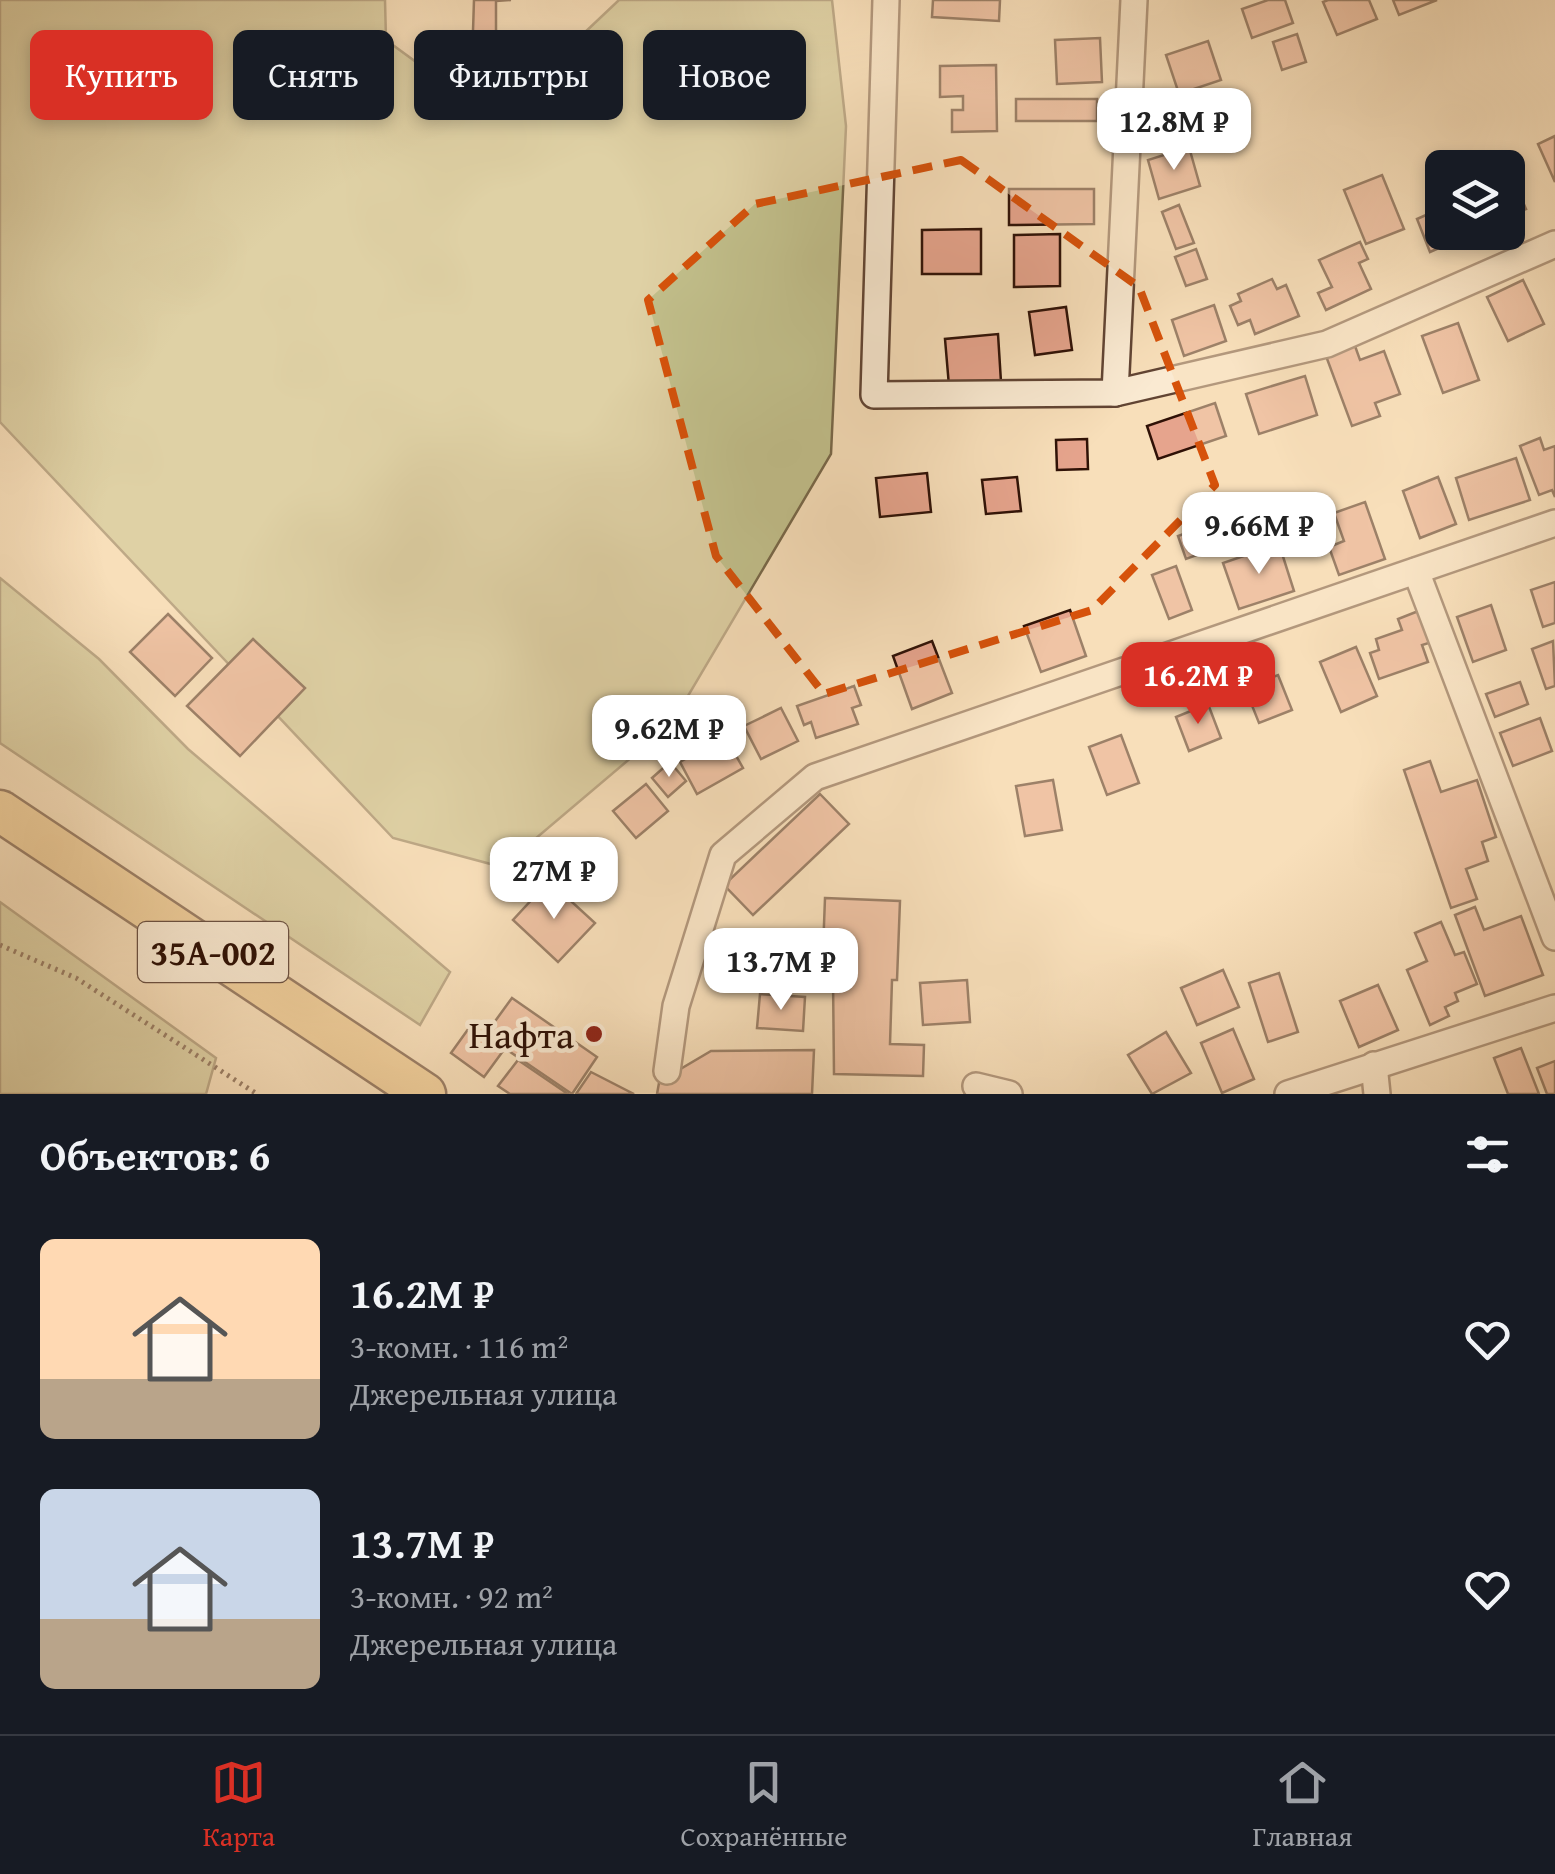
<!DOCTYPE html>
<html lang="ru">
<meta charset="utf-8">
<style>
:root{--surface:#171b24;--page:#242831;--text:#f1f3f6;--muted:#9ea1a6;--line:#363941;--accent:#d93025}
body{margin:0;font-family:"Gentium Book Plus",serif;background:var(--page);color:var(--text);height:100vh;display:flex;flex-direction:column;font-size:38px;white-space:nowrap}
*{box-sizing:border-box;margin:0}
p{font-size:32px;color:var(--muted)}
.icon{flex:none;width:55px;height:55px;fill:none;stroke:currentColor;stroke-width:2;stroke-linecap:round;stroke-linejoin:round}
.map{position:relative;height:1094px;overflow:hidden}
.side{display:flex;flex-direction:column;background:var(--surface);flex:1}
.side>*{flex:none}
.banner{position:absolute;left:30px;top:30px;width:1000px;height:90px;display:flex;gap:20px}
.tools{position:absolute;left:1425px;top:150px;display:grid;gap:20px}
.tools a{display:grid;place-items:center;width:100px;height:100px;border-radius:15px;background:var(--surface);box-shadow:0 5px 15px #0003;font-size:50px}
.price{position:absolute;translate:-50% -85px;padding:0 22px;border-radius:20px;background:#fff;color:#222;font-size:32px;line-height:65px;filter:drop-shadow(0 2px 5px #0008)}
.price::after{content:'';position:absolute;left:50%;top:60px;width:30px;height:22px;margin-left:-15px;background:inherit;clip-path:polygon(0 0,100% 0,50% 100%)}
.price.on{background:var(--accent);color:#fff}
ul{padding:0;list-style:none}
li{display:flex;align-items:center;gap:30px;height:250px;padding:0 40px}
li span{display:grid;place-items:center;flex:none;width:280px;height:200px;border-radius:15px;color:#555}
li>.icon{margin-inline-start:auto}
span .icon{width:120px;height:120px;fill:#fffc;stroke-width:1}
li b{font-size:42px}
h2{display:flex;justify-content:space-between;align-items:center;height:120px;padding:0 40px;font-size:42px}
.tag{padding:0 35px;border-radius:15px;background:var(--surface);box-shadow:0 5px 15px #0003;font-size:35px;line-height:90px}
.tag.on{background:var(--accent);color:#fff}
.tab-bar{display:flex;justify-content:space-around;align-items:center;height:140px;border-top:2px solid var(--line);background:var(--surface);font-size:28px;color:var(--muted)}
.tab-bar a{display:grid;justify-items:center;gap:5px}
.tab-bar .on{color:var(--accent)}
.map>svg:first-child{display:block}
.green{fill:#c2c08c;stroke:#786849;stroke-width:2.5}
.building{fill:#e6a48d;stroke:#2f1106;stroke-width:2.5}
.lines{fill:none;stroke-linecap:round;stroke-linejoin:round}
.street-casing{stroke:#614433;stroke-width:30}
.primary-casing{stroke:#2f1106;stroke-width:45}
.path{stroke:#2f1106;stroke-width:5;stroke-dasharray:2.5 5;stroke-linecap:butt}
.street{stroke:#faead2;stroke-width:25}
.primary{stroke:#ecc07d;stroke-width:40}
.marked{fill:none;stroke:#d6520b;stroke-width:8;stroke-dasharray:20 12;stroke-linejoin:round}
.poi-dot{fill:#8f2418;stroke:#faead2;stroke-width:4}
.labels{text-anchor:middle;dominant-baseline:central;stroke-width:9;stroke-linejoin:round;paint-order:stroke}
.shield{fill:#faead2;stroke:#6c5243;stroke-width:2.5}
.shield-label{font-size:35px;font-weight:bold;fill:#2f1106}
.poi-label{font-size:38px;fill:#2f1106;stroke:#faead2;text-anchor:end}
</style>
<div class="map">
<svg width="1555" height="1094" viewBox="0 0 1555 1094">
<rect width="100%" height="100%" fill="#f8dfba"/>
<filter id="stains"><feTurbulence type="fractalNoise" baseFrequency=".002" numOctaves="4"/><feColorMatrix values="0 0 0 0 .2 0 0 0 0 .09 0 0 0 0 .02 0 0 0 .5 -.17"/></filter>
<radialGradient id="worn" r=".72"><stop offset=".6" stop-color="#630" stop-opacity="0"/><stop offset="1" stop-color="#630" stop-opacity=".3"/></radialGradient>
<g class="green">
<polygon points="0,0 385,0 386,40 490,116 572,73 581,36 619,0 832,0 846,126 831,454 672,723 502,867 393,838 0,422"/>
<polygon points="0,578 99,659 188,749 450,972 420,1025 0,743"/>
<polygon points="0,902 216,1058 206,1094 0,1094"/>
</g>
<g class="building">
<polygon points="474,0 511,0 496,1 496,32 473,31"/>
<polygon points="933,0 1000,0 999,21 932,17"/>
<polygon points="1268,0 1285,0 1293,23 1252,38 1242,9"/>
<polygon points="1328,0 1369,0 1377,19 1337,35 1323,2"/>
<polygon points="1393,0 1437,0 1399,15"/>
<polygon points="1297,34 1306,62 1282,70 1273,42"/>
<polygon points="1100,38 1102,82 1057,84 1055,40"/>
<polygon points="1208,41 1221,80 1179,94 1166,55"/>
<polygon points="996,65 997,131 952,132 952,110 963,110 963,96 940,97 940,66"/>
<rect x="1016" y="99" width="81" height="22"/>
<polygon points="1168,102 1173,130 1144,136 1139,107"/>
<polygon points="1555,136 1555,182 1538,144"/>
<polygon points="1189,147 1200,186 1159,199 1148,160"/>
<polygon points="1382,175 1404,229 1366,244 1344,190"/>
<polygon points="1511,175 1526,209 1508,217 1508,177"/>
<polygon points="1009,189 1094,189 1094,224 1009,225"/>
<polygon points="1179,205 1194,243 1176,249 1162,212"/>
<polygon points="1442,208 1442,232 1465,232 1466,236 1430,252 1417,219"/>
<polygon points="981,229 981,274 922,274 922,230"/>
<polygon points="1060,234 1060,286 1014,287 1014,235"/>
<polygon points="1360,242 1368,259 1359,263 1371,289 1326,310 1318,293 1332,287 1319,260"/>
<polygon points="1196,249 1207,279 1186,286 1175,257"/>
<polygon points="1272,279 1277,289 1286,285 1299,316 1255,334 1250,320 1238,325 1230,306 1241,301 1238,294"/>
<polygon points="1523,280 1544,324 1508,341 1487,297"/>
<polygon points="1214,305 1226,341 1184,356 1172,320"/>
<polygon points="1066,307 1072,350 1035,355 1029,312"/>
<polygon points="1458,323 1479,380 1443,393 1422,336"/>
<polygon points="998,334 1001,382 949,386 945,339"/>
<polygon points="1355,346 1360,360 1384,351 1400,394 1375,403 1380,416 1352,426 1326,356"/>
<polygon points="1305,376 1317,415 1259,434 1246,394"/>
<polygon points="1215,403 1226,436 1158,459 1147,426"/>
<polygon points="1540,438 1544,450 1555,446 1555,497 1552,490 1539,495 1520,446"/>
<polygon points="1087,439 1088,469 1057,470 1056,440"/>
<polygon points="1516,458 1530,500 1469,520 1456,478"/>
<polygon points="927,473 931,512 880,517 876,478"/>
<polygon points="1017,477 1021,511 986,514 982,480"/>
<polygon points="1438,477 1456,524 1420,538 1403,491"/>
<polygon points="1365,502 1385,559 1339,575 1329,547 1344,541 1334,513"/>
<polygon points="1233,516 1241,539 1186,559 1178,536"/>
<polygon points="1279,544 1294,591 1239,609 1223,563"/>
<polygon points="1176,566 1192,610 1169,619 1152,575"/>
<polygon points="1555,582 1555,623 1543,627 1531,590"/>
<polygon points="1491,605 1506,650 1473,662 1457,617"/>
<polygon points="1070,610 1086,656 1041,672 1024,626"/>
<polygon points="1421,610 1432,642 1422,645 1428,662 1379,679 1370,653 1379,650 1376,639 1402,630 1398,619"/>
<polygon points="168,614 212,658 175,696 130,652"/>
<polygon points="253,639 305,688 240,756 187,706"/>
<polygon points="932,641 952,693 912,709 893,656"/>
<polygon points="1553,641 1555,686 1546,689 1532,649"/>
<polygon points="1356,647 1377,696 1341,712 1320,662"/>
<polygon points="1278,675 1292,710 1259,723 1245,688"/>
<polygon points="1520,682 1528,704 1495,717 1486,694"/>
<polygon points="854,686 861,705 852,708 858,724 816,738 811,722 804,725 797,706"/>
<polygon points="1208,704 1221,738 1189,751 1176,717"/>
<polygon points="781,708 798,741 761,759 744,726"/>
<polygon points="1540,718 1552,751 1513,766 1500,733"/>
<polygon points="1121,735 1139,783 1107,795 1089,747"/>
<polygon points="725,736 743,768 697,794 680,762"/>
<polygon points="1430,761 1441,792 1477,780 1496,837 1482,842 1488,861 1466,869 1477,899 1451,908 1404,770"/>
<polygon points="670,762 686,781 668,797 652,778"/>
<polygon points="1053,780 1062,830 1025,836 1016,786"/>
<polygon points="646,784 668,811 636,838 613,811"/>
<polygon points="820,794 849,824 753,915 724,885"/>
<polygon points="549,881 595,923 558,962 513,920"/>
<polygon points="825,898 900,901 897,980 892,980 890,1044 924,1045 923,1076 834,1074 833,978 822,978"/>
<polygon points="1475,907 1484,930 1521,916 1543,975 1485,996 1455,915"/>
<polygon points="1441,922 1455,955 1464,952 1477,984 1455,993 1458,1001 1445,1007 1449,1016 1430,1025 1407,970 1427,961 1415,933"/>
<polygon points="1223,970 1239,1007 1197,1025 1181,988"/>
<polygon points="1279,973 1298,1032 1268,1042 1249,983"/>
<polygon points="967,980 970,1022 923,1025 920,983"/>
<polygon points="1378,985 1398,1030 1359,1047 1340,1001"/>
<polygon points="760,994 805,997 803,1031 757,1028"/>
<polygon points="512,998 597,1057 572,1094 485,1035"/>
<polygon points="469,1028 503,1051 484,1077 451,1053"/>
<polygon points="1233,1029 1254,1079 1222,1093 1201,1043"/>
<polygon points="1166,1032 1191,1073 1152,1094 1128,1055"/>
<polygon points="1521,1048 1539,1094 1508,1094 1494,1058"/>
<polygon points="814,1050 812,1094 657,1094 661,1072 677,1071 711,1051"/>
<polygon points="518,1060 568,1094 510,1094 498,1086"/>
<polygon points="1555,1061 1555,1094 1547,1094 1537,1068"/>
<polygon points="591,1072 634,1094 576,1094"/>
</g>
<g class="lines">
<defs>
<g id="street">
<polyline points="886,0 874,395 1115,393 1327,344 1555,244"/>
<polyline points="1115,393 1134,0"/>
<polyline points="1416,571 1555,937"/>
<polyline points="1374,1065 1377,1094"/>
<polyline points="667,1071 676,1006 723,855 815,777 1555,523"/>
<polyline points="976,1086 1009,1094"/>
<polyline points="1288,1094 1555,1008"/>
</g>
<polyline id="primary" points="0,811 425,1094"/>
</defs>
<use href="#street" class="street-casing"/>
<use href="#primary" class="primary-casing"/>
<polyline class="path" points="0,945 76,978 257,1094"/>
<use href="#street" class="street"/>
<use href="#primary" class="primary"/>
</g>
<path d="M0 0H1555V1094H0ZM961,160l178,127 76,198 -123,125 -268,84 -108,-138 -68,-256 107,-96z" fill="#f8dfba" fill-opacity=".55" fill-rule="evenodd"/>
<path class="marked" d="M961,160l178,127 76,198 -123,125 -268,84 -108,-138 -68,-256 107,-96z"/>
<circle class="poi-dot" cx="594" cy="1034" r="10"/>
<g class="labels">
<rect class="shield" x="138" y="922" width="150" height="60" rx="8"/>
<g class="shield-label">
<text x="213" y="952">35А-002</text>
</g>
<g class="poi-label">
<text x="574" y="1034">Нафта</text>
</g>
</g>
<rect width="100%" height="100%" filter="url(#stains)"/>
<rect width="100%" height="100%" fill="url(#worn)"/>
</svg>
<div class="tools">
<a><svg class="icon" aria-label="layers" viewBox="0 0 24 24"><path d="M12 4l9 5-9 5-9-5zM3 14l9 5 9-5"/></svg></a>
</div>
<b class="price" style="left:1174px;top:173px">12.8M ₽</b>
<b class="price" style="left:1259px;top:577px">9.66M ₽</b>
<b class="price on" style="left:1198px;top:727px">16.2M ₽</b>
<b class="price" style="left:669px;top:780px">9.62M ₽</b>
<b class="price" style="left:554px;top:922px">27M ₽</b>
<b class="price" style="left:781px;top:1013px">13.7M ₽</b>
<div class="banner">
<a class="tag on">Купить</a>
<a class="tag">Снять</a>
<a class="tag">Фильтры</a>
<a class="tag">Новое</a>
</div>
</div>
<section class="side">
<h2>Объектов: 6<svg class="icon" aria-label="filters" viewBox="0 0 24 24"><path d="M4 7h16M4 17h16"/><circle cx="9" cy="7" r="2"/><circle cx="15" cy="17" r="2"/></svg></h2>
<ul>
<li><span style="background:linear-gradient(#ffd9b3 70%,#b9a48a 0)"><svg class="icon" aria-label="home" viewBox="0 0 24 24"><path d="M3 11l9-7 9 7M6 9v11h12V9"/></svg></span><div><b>16.2M ₽</b><p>3-комн. · 116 m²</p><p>Джерельная улица</p></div><svg class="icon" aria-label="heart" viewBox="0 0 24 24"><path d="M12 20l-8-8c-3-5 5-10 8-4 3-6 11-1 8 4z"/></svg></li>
<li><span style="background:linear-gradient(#c9d6e8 65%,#b9a48a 0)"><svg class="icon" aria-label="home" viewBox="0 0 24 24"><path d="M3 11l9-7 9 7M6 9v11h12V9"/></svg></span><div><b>13.7M ₽</b><p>3-комн. · 92 m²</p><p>Джерельная улица</p></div><svg class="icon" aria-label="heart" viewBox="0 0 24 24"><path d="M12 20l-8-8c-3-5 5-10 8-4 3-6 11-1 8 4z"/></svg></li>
</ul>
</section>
<nav class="tab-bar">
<a class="on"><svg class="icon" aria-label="map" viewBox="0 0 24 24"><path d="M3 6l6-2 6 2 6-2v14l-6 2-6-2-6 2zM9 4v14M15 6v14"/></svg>Карта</a>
<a><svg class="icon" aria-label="saved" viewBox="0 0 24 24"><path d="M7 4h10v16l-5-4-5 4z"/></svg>Сохранённые</a>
<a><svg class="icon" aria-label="home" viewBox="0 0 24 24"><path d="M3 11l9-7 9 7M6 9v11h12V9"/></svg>Главная</a>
</nav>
